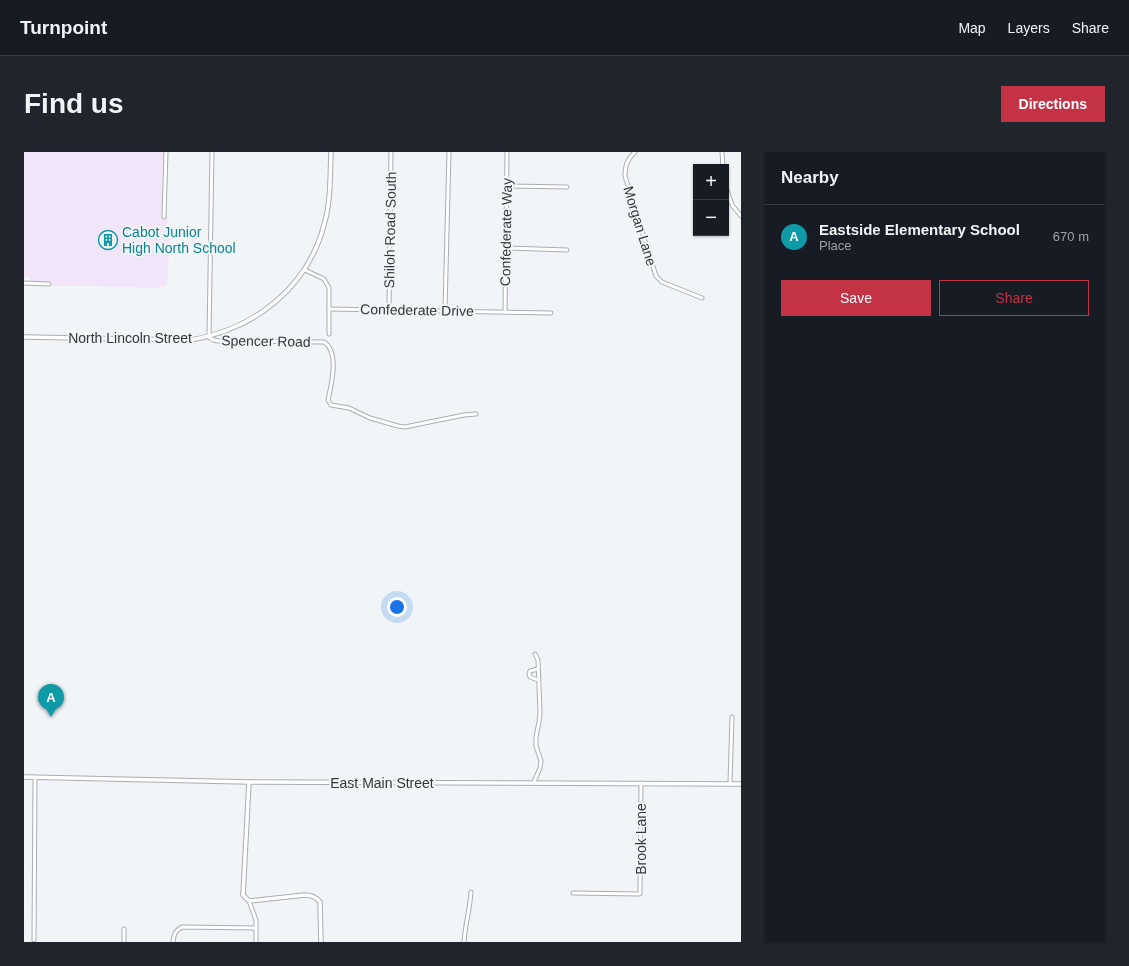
<!DOCTYPE html>
<meta charset="utf-8">
<style>
body{margin:0;font-family:Helvetica,sans-serif;background:#20242c;color:#f1f3f6}
.controls{position:absolute;right:12px;top:12px;display:grid;overflow:hidden;border-radius:0px;box-shadow:0 1px 3px #0004}
.controls button{width:36px;height:36px;display:grid;place-items:center;padding:0;border:0;border-bottom:1px solid #363941;background:#171b24;color:#f1f3f6;font:20px sans-serif}
.you{position:absolute;left:373px;top:455px;width:14px;height:14px;margin:-10px;border:3px solid #fff;border-radius:50%;background:#1a73e8;box-shadow:0 0 0 6px #1a73e833}
.badge{display:grid;place-items:center;width:26px;height:26px;border-radius:50%;background:#c33245;color:#fff;font-size:13px;font-weight:700}
.pin{position:absolute;translate:-50% -33px;filter:drop-shadow(0 1px 2px #0008)}
.pin::after{content:'';position:absolute;top:21px;width:14px;height:12px;background:inherit;clip-path:polygon(0 0,100% 0,50% 100%)}
.list{margin:0;padding:0;list-style:none}
h2{display:flex;justify-content:space-between;align-items:center;height:52px;margin:0;padding:0 16px;font-size:17px}
h2 small{font-size:13px;font-weight:400;color:#9ea1a6}
.list li{display:grid;grid-template-columns:26px 1fr auto;gap:12px;align-items:center;box-sizing:border-box;height:64px;padding:0 16px;border-top:1px solid #363941}
.list b{display:block;font-size:15px;white-space:nowrap}
.list p{margin:0;font-size:13px;white-space:nowrap;color:#9ea1a6}
.list em{font-size:13px;font-style:normal;color:#9ea1a6}
.actions{display:flex;gap:8px;padding:12px 16px}
.actions a{flex:1;padding:9px 0;border:1px solid #c33245;border-radius:0px;text-align:center;font-size:14px;color:#c33245}
.actions .main{background:#c33245;color:#fff}
.map{position:relative;flex:none;width:717px;height:790px;overflow:hidden;border-radius:0px}
header{display:flex;align-items:center;gap:24px;box-sizing:border-box;height:56px;padding:0 20px;background:#171b24;border-bottom:1px solid #363941}
header strong{font-size:19px}
nav{display:flex;gap:22px;margin-inline-start:auto;font-size:14px}
.intro{display:flex;align-items:center;justify-content:space-between;box-sizing:border-box;height:96px;padding:0 24px}
h1{margin:0;font-size:28px}
.button{padding:10px 18px;border-radius:0px;background:#c33245;color:#fff;font-size:14px;font-weight:700}
main{display:flex;gap:24px;padding:0 24px}
aside{flex:1;background:#171b24;border-radius:0px;box-shadow:0 1px 3px #0004}
.map>svg:first-child{display:block}
</style>
<header>
<strong>Turnpoint</strong>
<nav><a>Map</a><a>Layers</a><a>Share</a></nav>
</header>
<div class="intro"><h1>Find us</h1><a class="button">Directions</a></div>
<main>
<div class="map">
<svg width="717" height="790" viewBox="0 0 717 790">
<rect width="100%" height="100%" fill="#f1f5f8"/>
<path fill="#f3e5f9" d="M0 0H139L138 63H144L143 77 145 85 144 127 142 133 134 136 56 134H6V125H0Z"/>
<g fill="none" stroke-linecap="round" stroke-linejoin="round">
<g stroke="#aaadb1" stroke-width="5">
<g id="minor">
<path d="M188 0 185 185C188 189 193 189 198 189L300 190C316 200 307 234 304 248L307 253 325 256 346 266 374 274 381 275 440 263 452 262"/>
<path d="M611 0C603 7 601 14 601 24L632 124 638 130 678 146"/>
<path d="M698 0 699 15"/>
<path d="M483 34 543 35"/>
<path d="M702 35 708 53 717 64"/>
<path d="M140 65 142 0"/>
<path d="M481 96 543 98"/>
<path d="M281 118 300 127 305 136V182"/>
<path d="M0 131 25 132"/>
<path d="M305 157 527 161"/>
<path d="M365 157 367 0"/>
<path d="M421 158 425 0"/>
<path d="M481 160 483 0"/>
<path d="M514 517 506 519 505 522 506 525 514 528"/>
<path d="M510 630 516 616 517 609 512 594V585L515 570 516 560 514 508 511 502"/>
<path d="M706 631 708 565"/>
<path d="M549 741 616 742 617 631"/>
<path d="M225 749 232 768V790"/>
<path d="M10 788 11 625"/>
<path d="M100 790V777"/>
<path d="M149 790C150 782 151 779 158 775L232 776"/>
<path d="M440 790C441 773 446 757 447 740"/>
</g>
</g>
<g stroke="#aaadb1" stroke-width="5.5">
<g id="tertiary">
<path d="M0 185 167 188C230 177 283 137 300 73 307 49 306 24 307 0"/>
<path d="M0 625 225 630 717 632"/>
<path d="M225 630 219 743 225 749 281 743C288 743 292 745 296 750L297 790"/>
</g>
</g>
<use href="#minor" stroke="#fff" stroke-width="3"/>
<use href="#tertiary" stroke="#fff" stroke-width="3.5"/>
</g>
<defs>
<g id="building-ring" transform="scale(1)"><circle r="9.5" fill="#f1f5f8" stroke="#0f9aa8" stroke-width="1.5"/><path d="M-4-6H4V6H1V3H-1V6H-4ZM-2.5-4.3h1.7v1.8h-1.7ZM.8-4.3h1.7v1.8H.8ZM-2.5-1h1.7V.8h-1.7ZM.8-1h1.7V.8H.8Z" fill="#0f9aa8"/></g>
</defs>
<g fill-rule="evenodd">
<use href="#building-ring" x="84" y="88"/>
</g>
<g text-anchor="middle" dominant-baseline="central" stroke-width="4" stroke-linejoin="round" paint-order="stroke">
<g font-size="14" fill="#343637" stroke="#f1f5f8">
<text transform="translate(616 74) rotate(73)">Morgan Lane</text>
<text transform="translate(366 78) rotate(-89)">Shiloh Road South</text>
<text transform="translate(482 80) rotate(-89)">Confederate Way</text>
<text transform="translate(393 158) rotate(1)">Confederate Drive</text>
<text x="106" y="186">North Lincoln Street</text>
<text transform="translate(242 189) rotate(1)">Spencer Road</text>
<text x="358" y="631">East Main Street</text>
<text transform="translate(617 687) rotate(-90)">Brook Lane</text>
</g>
<g font-size="14" fill="#0d838f" stroke="#f1f5f8" text-anchor="start">
<text x="98" y="80">Cabot Junior<tspan x="98" dy="16">High North School</tspan></text>
</g>
</g>
</svg>
<div class="controls">
<button>+</button>
<button>−</button>
</div>
<div class="you"></div>
<div class="pin badge" style="left:27px;top:565px;background:#0f9aa8">A</div>
</div>
<aside>
<h2>Nearby<small></small></h2>
<ul class="list">
<li><span class="badge" style="background:#0f9aa8">A</span><div><b>Eastside Elementary School</b><p>Place</p></div><em>670 m</em></li>
</ul>
<div class="actions"><a class="main">Save</a><a>Share</a></div>
</aside>
</main>
